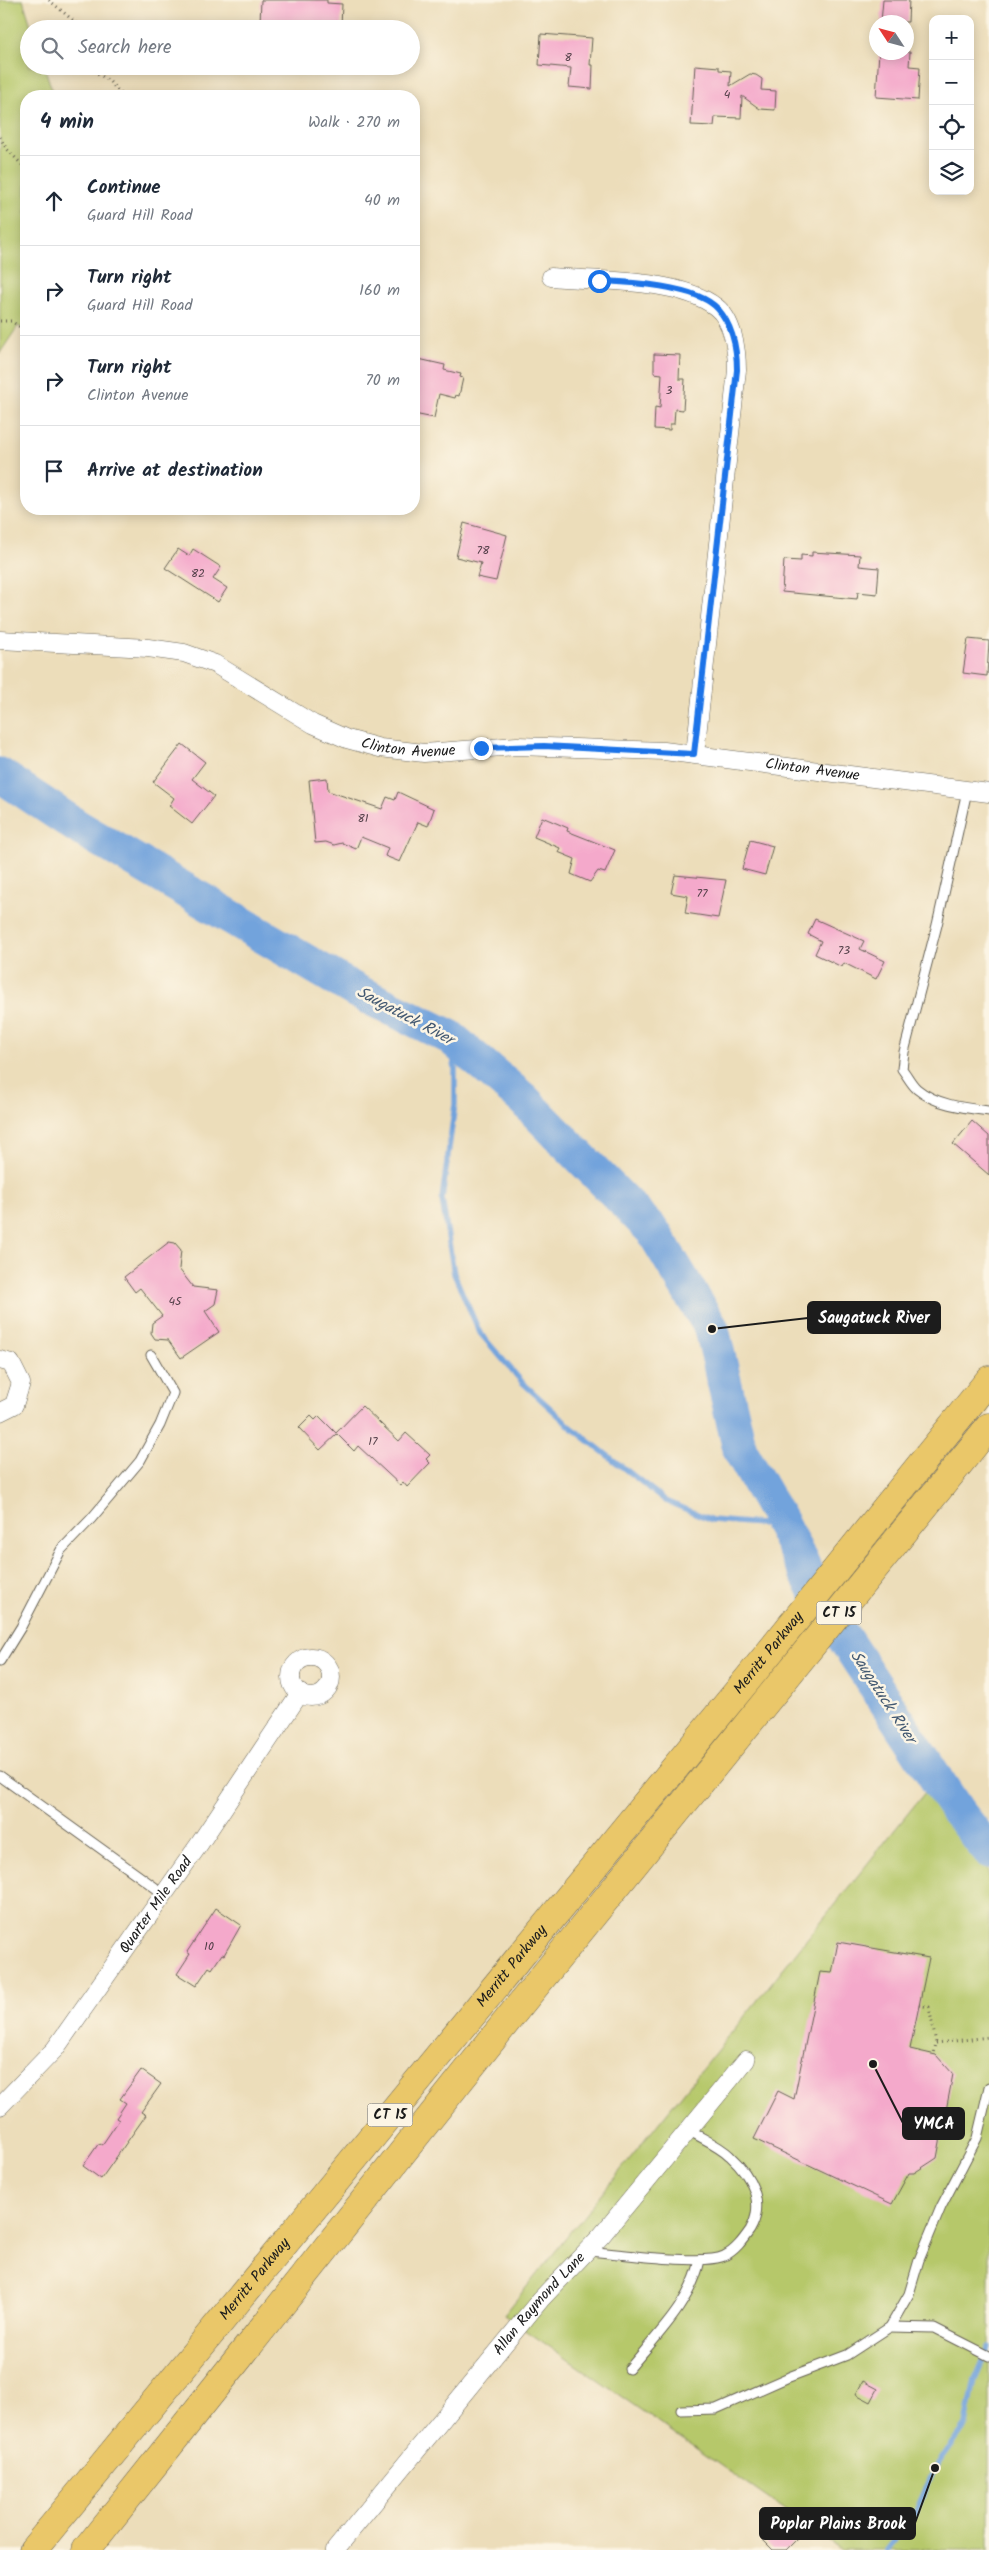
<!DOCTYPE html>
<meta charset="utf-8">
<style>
body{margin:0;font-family:Kalam,sans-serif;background:#f6f6f7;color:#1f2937}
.controls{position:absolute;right:15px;top:15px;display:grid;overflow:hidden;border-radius:10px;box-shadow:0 2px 12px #0003}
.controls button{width:45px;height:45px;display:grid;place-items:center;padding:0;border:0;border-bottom:1px solid #e0e1e3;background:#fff;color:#1f2937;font:25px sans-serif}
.compass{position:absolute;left:869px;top:15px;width:45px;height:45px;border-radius:50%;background:#fff;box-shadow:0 2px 12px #0003;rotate:306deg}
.stop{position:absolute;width:15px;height:15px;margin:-11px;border:4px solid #1a73e8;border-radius:50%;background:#fff}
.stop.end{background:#1a73e8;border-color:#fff;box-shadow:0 1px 5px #0008}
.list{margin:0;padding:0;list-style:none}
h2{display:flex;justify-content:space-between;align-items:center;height:65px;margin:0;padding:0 20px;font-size:21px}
h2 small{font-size:16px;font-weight:400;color:#747a83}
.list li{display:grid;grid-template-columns:32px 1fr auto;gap:15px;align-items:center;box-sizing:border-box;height:90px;padding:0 20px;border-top:1px solid #e0e1e3}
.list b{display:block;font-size:19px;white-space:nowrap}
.list p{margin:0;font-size:16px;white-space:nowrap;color:#747a83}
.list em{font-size:16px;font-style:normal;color:#747a83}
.icon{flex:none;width:28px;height:28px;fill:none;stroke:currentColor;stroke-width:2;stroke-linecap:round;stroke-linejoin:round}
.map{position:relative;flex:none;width:989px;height:2550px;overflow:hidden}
.search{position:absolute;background:#fff;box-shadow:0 2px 12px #0003;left:20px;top:20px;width:400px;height:55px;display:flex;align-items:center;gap:12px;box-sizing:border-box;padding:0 18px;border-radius:28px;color:#747a83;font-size:19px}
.panel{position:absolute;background:#fff;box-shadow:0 2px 12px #0003;left:20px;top:90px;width:400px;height:425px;border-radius:20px}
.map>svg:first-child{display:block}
</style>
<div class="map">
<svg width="989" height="2550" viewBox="0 0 989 2550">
<rect width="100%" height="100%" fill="#fcf5e5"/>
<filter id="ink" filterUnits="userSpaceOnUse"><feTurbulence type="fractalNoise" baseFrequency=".02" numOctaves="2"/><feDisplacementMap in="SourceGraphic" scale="10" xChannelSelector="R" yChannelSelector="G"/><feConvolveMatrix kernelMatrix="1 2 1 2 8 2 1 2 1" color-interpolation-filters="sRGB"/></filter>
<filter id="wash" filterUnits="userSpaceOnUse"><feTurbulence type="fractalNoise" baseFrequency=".0096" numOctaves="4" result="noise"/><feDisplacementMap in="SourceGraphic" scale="20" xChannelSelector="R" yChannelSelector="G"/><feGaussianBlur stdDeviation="1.12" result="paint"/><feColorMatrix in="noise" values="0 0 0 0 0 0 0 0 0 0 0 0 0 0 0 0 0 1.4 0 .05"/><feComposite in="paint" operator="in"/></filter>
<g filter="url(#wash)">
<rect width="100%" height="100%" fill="#ecddba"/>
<g fill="#b6c86b" stroke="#697244">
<path d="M0 0H23L32 29H29V66H44L54 96H26V330L18 326 0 353Z"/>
<path d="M930 1786 973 1847 989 1860V2550H842L504 2315Z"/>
</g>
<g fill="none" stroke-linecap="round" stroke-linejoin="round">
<g stroke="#72a3dc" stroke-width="5.5">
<path d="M450 1037 455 1069V1104L442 1199 454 1274 480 1333 523 1383 571 1427 666 1501 712 1520 783 1526"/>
<path d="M887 2550 913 2518 935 2468 966 2425 975 2380 989 2347"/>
</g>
<path stroke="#72a3dc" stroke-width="35" d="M0 775 78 827 358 992 450 1037 523 1099 653 1231 712 1329 740 1450 783 1526 823 1606 958 1812 989 1851"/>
</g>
<g id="blocks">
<g fill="#f4a9cb">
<path d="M261 0H327V3L342 4 341 26 260 22Z"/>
<path d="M883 0H909L908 22H881Z"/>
<path d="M541 34 592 38 590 65H593L592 89 569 87 571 68 539 65Z"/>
<path d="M879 52H910L909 66 920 67 918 100 876 97Z"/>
<path d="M695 65 719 67V70L731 71 730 86 750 74 756 75 762 79 761 90 776 91 775 110 760 109 742 96 741 118 715 117 714 126 691 125Z"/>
<path d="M654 354 680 355 679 379H685L683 410 675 409 674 424H670V430L654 429 655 407 660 408 662 374 654 373Z"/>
<path d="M414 358 445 365 444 370 461 374 460 377 463 378 459 396 456 395 455 398 439 394 434 418 414 414Z"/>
<path d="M464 523 507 535 496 581 477 577 481 563 456 557Z"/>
<path d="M178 549 189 556 193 549 221 567 213 579 227 588 218 602 165 568Z"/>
<path d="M812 552 860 555 859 566 879 568 877 594 858 592 857 599 782 592 784 560 801 561V555L812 556Z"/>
<path d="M968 639 989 641 987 676 963 673Z"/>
<path d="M182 744 205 762 192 779 214 796 192 824 169 806 174 798 153 782Z"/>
<path d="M327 778 328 791 382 809 387 797 395 800 398 792 434 809 428 826 418 822 400 862 385 856 388 848 361 837 356 849 342 843 334 845 326 842 315 843 309 780Z"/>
<path d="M542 817 568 828 567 831 615 850 605 873 598 871 590 882 571 874 575 859 558 852 560 848 534 837Z"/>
<path d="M750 840 773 846 765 875 742 869Z"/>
<path d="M675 875 726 880 718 918 685 913 688 896 671 893Z"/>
<path d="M815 919 864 941 860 949 885 961 876 979 844 963 842 967 815 954 821 941 808 934Z"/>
<path d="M972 1121 989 1136V1175L953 1144Z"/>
<path d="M169 1242 175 1243 181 1250 179 1269 193 1287 218 1290 215 1304 205 1311 219 1332 181 1358 168 1340 155 1339 151 1333 152 1323 162 1316 140 1288 135 1292 124 1277Z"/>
<path d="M362 1406 399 1441 406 1433 430 1455 426 1459 430 1463 407 1487 403 1482 400 1485 358 1446 354 1451 337 1434 320 1450 299 1428 311 1416 315 1420 319 1416 336 1433Z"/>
<path d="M216 1908 241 1925 224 1955 222 1954 212 1969 209 1967 196 1986 177 1974 190 1954 187 1952Z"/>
<path d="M838 1942 929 1958 910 2049 936 2055 953 2074 937 2158 914 2173H909L892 2204 754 2139 778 2091 794 2099 820 1972 832 1973Z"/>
<path d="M141 2070 161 2084 141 2112 146 2115 101 2179 83 2166 99 2143 102 2145 119 2120 116 2118 126 2103 120 2099Z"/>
<path d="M863 2381 878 2389 871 2402 856 2394Z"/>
<path d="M787 2516 804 2532 786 2550H773L763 2540Z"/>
</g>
</g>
</g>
<g filter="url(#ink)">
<use href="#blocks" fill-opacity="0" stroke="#656053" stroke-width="1"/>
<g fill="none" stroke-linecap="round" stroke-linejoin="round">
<g stroke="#656053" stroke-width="11">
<g id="lane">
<path d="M967 791 937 925 904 1052 902 1069C907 1075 911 1084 917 1089 936 1105 965 1108 989 1111"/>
<path d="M0 1661 21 1627 61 1550 91 1519 140 1461 160 1425 173 1393 151 1355"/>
<path d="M0 1776 164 1894"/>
<path d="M587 2251C615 2253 703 2266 724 2256 735 2251 743 2240 750 2230 766 2203 751 2175 730 2156 719 2145 701 2138 688 2130"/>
<path d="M890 2327 934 2328 989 2356"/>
<path d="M629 2369C656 2336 691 2303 700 2260"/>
<path d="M681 2410 716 2409 789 2377 847 2355 890 2327 909 2294 919 2260 941 2207 977 2138 989 2087"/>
</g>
</g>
<g stroke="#656053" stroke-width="19">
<g id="street">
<path d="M551 277C597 281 679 278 716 307 733 320 737 350 737 370L695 754"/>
<path id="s1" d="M0 640 148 648 184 653 215 664 313 724 347 739 380 748 424 753 517 746 664 751 989 793"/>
<path d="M0 1360 11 1363 21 1383 14 1405 0 1412"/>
<circle cx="311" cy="1677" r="20"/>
<path id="s2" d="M0 2106 55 2049 200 1843 300 1693"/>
<path id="s3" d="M335 2550 541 2299 601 2236 746 2060"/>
</g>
</g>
<g stroke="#656053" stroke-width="29">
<g id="highway">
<path id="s4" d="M33 2550 747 1680 989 1380"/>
<path d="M86 2550 515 2011 989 1427"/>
</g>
</g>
<g stroke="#656053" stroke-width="3" stroke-dasharray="1 4" stroke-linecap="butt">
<path d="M49 0 83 29"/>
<path d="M94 66 93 70 109 81 123 96"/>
<path d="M0 137 6 148 26 169"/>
<path d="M0 321H11L26 331"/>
<path d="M919 2005 929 2007 936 2043 934 2054"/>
<path d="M936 2043 989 2037"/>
</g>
<use href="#lane" stroke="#fff" stroke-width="9"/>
<use href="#street" stroke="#fff" stroke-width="18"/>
<use href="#highway" stroke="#eac769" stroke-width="28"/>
</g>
</g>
<g fill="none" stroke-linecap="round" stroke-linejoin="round" filter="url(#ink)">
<path stroke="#1a73e8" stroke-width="6" d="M481 748 544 746 694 754 737 370C737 349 733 326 718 309 697 285 628 282 599 281"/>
</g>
<g text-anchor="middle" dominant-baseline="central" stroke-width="5" stroke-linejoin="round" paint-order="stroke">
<g font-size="12" fill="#523f48">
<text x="568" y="57">8</text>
<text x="727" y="94">4</text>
<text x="669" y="390">3</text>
<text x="483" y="550">78</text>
<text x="198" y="573">82</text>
<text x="363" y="818">81</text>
<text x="702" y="893">77</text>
<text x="844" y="950">73</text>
<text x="175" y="1301">45</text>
<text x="373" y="1441">17</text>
<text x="209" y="1946">10</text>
</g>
<g fill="#fcf5e5" stroke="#5f5d58" stroke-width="1">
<rect x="816.5" y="1601.5" width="45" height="23" rx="4"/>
<rect x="367.5" y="2103.5" width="45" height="23" rx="4"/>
</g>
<g font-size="14" font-weight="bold" fill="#1c1c1c">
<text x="839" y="1613">CT 15</text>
<text x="390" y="2115">CT 15</text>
</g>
<g font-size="15" fill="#1c1c1c" stroke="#fcf5e5">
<text stroke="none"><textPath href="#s1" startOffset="432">Clinton Avenue</textPath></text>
<text stroke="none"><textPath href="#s1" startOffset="838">Clinton Avenue</textPath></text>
<text stroke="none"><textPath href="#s4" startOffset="1160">Merritt Parkway</textPath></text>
<text stroke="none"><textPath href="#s2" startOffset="255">Quarter Mile Road</textPath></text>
<text stroke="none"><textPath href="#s4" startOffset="755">Merritt Parkway</textPath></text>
<text stroke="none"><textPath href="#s4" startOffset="350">Merritt Parkway</textPath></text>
<text stroke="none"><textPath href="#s3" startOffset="320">Allan Raymond Lane</textPath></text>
</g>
<g font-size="16" font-style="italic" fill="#435972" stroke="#fcf5e5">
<text transform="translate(405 1016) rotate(28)">Saugatuck River</text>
<text transform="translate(883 1697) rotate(57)">Saugatuck River</text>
</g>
</g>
<path fill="none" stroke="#1c1c1c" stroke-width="2" d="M712 1329L808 1318M873 2064L903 2123M935 2468L915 2523"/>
<g fill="#1c1c1c" stroke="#fcf5e5" stroke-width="2">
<circle cx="712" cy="1329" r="5"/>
<circle cx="873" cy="2064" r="5"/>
<circle cx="935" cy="2468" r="5"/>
</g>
<g fill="#1c1c1c" stroke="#1c1c1c" stroke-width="2">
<rect x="808" y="1302" width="132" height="31" rx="5"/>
<rect x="903" y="2108" width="61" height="31" rx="5"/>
<rect x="760" y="2508" width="155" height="31" rx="5"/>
</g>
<g font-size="16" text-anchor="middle" font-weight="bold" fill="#fff">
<text x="874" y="1323">Saugatuck River</text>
<text x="934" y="2129">YMCA</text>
<text x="838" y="2529">Poplar Plains Brook</text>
</g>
</svg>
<div class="controls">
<button>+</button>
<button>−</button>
<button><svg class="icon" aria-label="locate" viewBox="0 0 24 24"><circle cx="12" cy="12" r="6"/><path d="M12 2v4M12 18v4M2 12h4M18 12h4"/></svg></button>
<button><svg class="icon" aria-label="layers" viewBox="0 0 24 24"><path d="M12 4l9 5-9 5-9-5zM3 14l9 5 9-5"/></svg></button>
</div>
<svg class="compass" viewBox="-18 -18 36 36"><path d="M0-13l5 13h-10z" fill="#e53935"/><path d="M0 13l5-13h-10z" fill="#747a83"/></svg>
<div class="stop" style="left:599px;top:281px"></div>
<div class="stop end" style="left:481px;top:748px"></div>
<div class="search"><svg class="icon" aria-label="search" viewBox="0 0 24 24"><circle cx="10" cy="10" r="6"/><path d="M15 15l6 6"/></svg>Search here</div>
<section class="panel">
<h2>4 min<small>Walk · 270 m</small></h2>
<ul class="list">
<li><svg class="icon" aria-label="ahead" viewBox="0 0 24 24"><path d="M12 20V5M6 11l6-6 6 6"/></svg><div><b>Continue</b><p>Guard Hill Road</p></div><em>40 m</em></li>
<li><svg class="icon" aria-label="right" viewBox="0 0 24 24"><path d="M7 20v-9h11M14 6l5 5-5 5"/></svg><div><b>Turn right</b><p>Guard Hill Road</p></div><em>160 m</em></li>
<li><svg class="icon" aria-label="right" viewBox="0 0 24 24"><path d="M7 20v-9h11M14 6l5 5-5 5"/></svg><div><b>Turn right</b><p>Clinton Avenue</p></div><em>70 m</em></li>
<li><svg class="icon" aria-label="arrive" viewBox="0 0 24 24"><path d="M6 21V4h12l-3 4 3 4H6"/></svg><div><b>Arrive at destination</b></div></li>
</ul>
</section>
</div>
